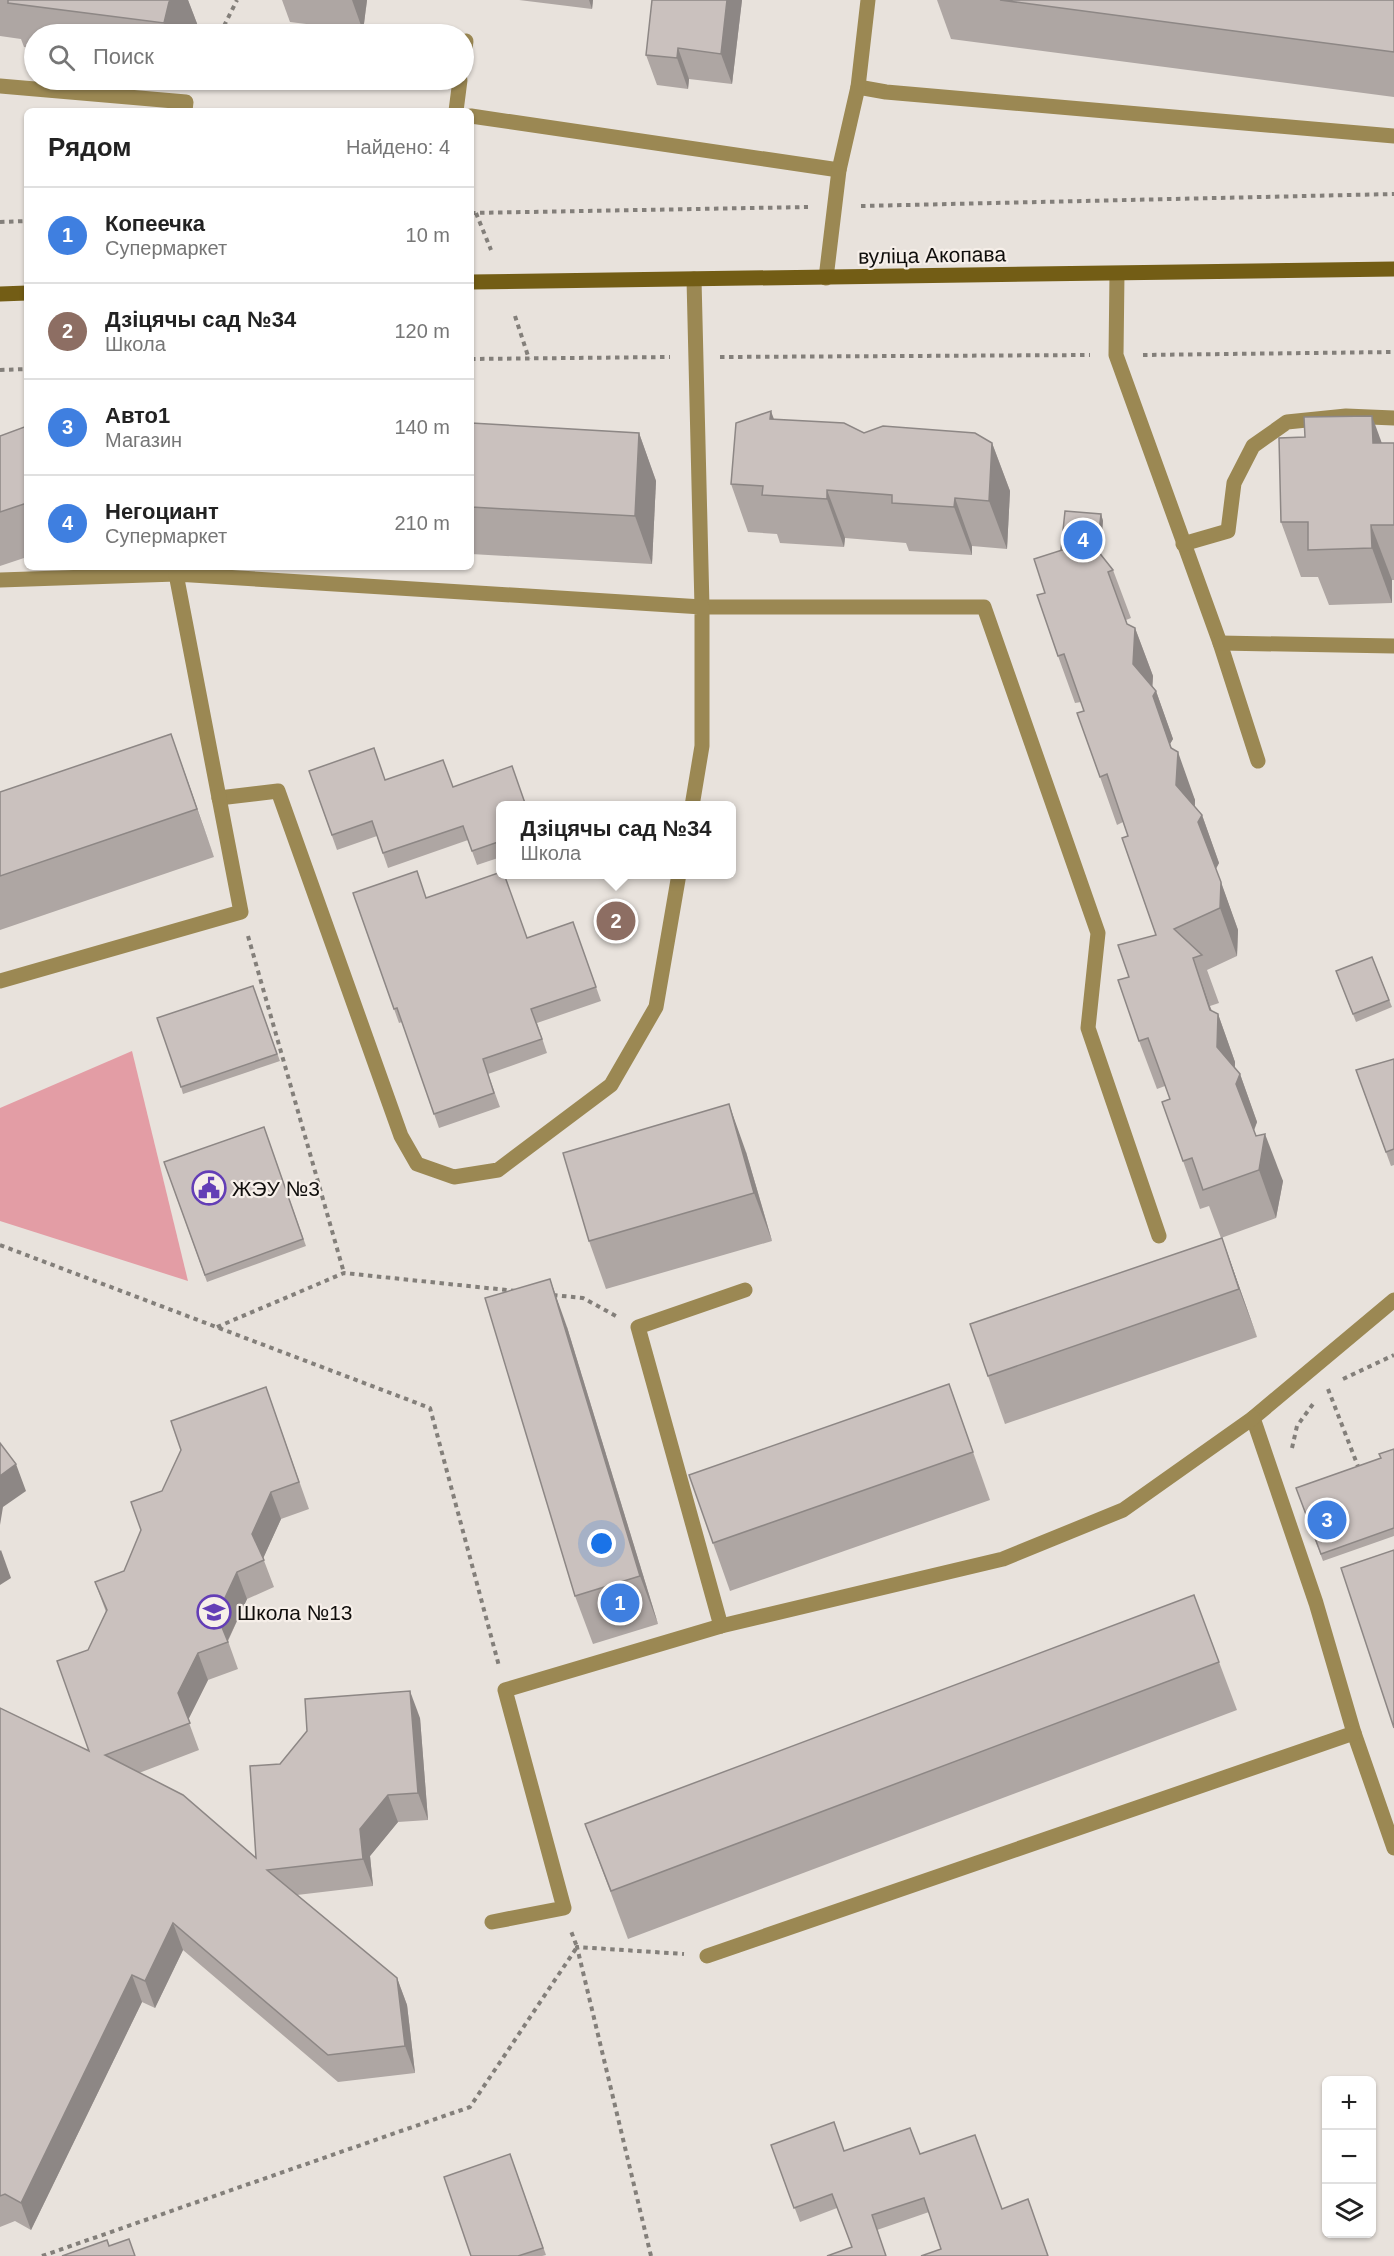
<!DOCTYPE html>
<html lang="ru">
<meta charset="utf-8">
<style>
body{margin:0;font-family:Helvetica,sans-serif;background:#f2f2f2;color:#222}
.controls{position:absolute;right:18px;bottom:18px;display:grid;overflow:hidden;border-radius:9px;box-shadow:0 2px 4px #0004}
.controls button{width:54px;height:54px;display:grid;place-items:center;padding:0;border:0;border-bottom:2px solid #e0e0e0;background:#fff;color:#222;font:30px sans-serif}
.you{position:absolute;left:602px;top:1544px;width:21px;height:21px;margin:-15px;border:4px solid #fff;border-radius:50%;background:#1a73e8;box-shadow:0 0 0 9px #1a73e833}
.badge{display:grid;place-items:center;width:39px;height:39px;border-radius:50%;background:#633eb6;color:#fff;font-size:20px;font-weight:700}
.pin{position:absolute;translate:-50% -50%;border:3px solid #fff;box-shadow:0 2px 6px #0006}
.popup{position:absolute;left:496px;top:801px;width:240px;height:78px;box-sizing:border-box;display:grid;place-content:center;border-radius:9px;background:#fff;filter:drop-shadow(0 2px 4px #0005);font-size:20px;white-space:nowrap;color:#767676}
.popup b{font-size:22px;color:#222}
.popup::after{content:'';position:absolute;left:50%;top:100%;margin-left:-12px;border:12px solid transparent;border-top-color:#fff}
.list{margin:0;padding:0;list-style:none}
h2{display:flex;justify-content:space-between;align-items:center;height:78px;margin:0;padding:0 24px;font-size:26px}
h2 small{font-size:20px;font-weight:400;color:#767676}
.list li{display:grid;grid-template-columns:39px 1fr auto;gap:18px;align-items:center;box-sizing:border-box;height:96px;padding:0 24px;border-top:2px solid #e0e0e0}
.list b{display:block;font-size:22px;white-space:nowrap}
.list p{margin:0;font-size:20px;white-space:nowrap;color:#767676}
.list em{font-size:20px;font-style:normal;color:#767676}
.icon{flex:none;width:33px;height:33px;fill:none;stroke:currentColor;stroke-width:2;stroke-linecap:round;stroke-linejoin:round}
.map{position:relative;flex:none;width:1394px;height:2256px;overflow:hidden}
.search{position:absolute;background:#fff;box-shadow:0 2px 4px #0004;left:24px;top:24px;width:450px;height:66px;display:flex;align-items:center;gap:15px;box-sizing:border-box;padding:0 21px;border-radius:33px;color:#767676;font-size:22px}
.panel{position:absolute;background:#fff;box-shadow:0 2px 4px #0004;left:24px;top:108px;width:450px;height:462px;border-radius:9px}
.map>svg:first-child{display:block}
</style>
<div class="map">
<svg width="1394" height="2256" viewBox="0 0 1394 2256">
<rect width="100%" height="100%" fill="#e8e2dc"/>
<path fill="#e39da5" d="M132 1051 188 1281 0 1221V1108Z"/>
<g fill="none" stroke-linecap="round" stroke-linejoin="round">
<g stroke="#837f7a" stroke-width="4" stroke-dasharray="4.5 4.5" stroke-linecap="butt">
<path d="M220 34 237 0"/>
<path d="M861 206 1394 194"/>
<path d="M471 213 808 207"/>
<path d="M476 213 491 250"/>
<path d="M0 222 27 221"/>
<path d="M515 316 529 359"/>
<path d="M1143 355 1394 352"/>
<path d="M720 357 1090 355"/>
<path d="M471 359 670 357"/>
<path d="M0 370 27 369"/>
<path d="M248 936 344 1273"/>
<path d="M0 1245 430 1408 499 1666"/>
<path d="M553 1295 583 1298 616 1316"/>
<path d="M217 1327 344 1273 516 1291"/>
<path d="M1343 1379 1394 1355"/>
<path d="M1328 1389 1359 1469"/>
<path d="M1292 1448 1297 1426 1313 1404"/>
<path d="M42 2256 470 2107 577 1947 571 1931"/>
<path d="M651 2256 577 1947 684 1954"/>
</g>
<g stroke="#9b8853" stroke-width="15">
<path d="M464 56 466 41"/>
<path d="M0 86 186 102 185 111"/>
<path d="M858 87 886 92 1394 136"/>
<path d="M456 111 460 80"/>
<path d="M471 116 839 170"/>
<path d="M1117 274 1116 355 1220 643 1258 761"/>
<path d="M826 278 839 170 858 87 868 0"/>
<path d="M694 279 702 607H984L1098 933 1088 1028 1159 1236"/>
<path d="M1183 544 1228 531 1234 483 1253 446 1287 422 1346 416 1394 418"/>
<path d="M0 580 176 574"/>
<path d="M1220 643 1394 646"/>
<path d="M219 798 278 791 401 1136 417 1164 454 1177 498 1170 611 1085 656 1007 679 874"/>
<path d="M0 981 241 912 176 574 702 607V746L692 806"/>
<path d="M1394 1300 1253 1418 1316 1603 1354 1733 1394 1848"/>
<path d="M721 1626 638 1327 745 1290"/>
<path d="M492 1922 564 1908 505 1690 721 1626 1003 1559 1123 1510 1253 1418"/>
<path d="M707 1956 1354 1733"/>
</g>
<g stroke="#735d15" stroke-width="15">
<path d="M471 282 1394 269"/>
<path d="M0 294 27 293"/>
</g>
</g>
<g fill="#aea6a3">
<path d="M0 0H188L201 34H34V48L24 47 21 39 0 36Z"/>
<path d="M282 0H367L363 31 290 22Z"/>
<path d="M519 0H593L592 9Z"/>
<path d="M742 0 732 84 689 79 688 89 657 85 646 55Z"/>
<path d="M937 0H1394V97L951 39Z"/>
<path d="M774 419 864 433 992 443 1010 491 1007 549 972 546V555L909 551 906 543 845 538 844 547 780 543 777 534 748 532 731 484Z"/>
<path d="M471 423 639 433 656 481 652 564 471 554Z"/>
<path d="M27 426V557L0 566V436Z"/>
<path d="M1382 443H1394V580H1392V603L1329 605 1318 577H1301L1281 522Z"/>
<path d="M1101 514 1103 521 1100 553 1113 570 1131 618 1126 620 1127 624 1135 628 1153 676 1152 686 1156 691 1173 739 1170 744 1195 800V807L1202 815 1219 863 1216 869 1238 930 1237 956 1207 970 1219 1003 1210 1006 1212 1011 1218 1014 1235 1062V1069L1240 1074 1257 1122 1254 1131 1256 1136 1283 1181 1276 1218 1221 1238 1209 1206 1200 1209 1183 1161 1170 1099 1165 1086 1157 1089 1139 1041 1129 977 1156 935 1128 836 1123 822 1117 825 1100 777 1084 711 1081 702 1075 703 1058 656 1061 550Z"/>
<path d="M309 771 453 787 501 806V857L477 865 468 840 388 868 377 836 337 850Z"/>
<path d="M188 782 214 857 0 930V792Z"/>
<path d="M353 893 426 897 527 938 573 922 601 1001 537 1023 547 1053 488 1074 500 1107 439 1128 402 1022 399 1023Z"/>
<path d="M1372 957 1392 1007 1356 1022 1336 971Z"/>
<path d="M253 986 280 1061 183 1094 181 1087Z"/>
<path d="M1394 1059V1165L1391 1166 1356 1070Z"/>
<path d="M264 1127 306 1246 207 1282 164 1162Z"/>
<path d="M746 1152 772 1241 606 1289 589 1241Z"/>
<path d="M1222 1238 1257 1337 1005 1424 988 1376Z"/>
<path d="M567 1327 658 1624 593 1644 575 1596Z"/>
<path d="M949 1384 990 1500 730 1591 713 1543Z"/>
<path d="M266 1387 309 1509 281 1519 263 1558 274 1587 247 1599 228 1641 238 1669 208 1680 188 1720 199 1750 139 1773 256 1858 280 1764 420 1718 428 1820 398 1822 370 1856 373 1886 297 1895 397 1978 407 2005 415 2073 338 2082 183 1950 155 2008 142 2002 31 2230 15 2221 0 2227V1708L89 1751 88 1650 106 1612 95 1582 124 1571 162 1491Z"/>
<path d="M1394 1449V1536L1323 1561 1296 1488 1381 1458Z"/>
<path d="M1219 1662 1237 1710 628 1939 585 1824Z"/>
<path d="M910 2128 941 2249 929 2212 877 2230 837 2208 800 2222 771 2145 844 2151Z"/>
<path d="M510 2154 546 2255 542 2256H471Z"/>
</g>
<g fill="#8d8785">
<path d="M172 0H188L201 34H168L164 23 169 2Z"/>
<path d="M352 0H367L363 31Z"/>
<path d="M589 0H593L592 9Z"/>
<path d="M727 0H742L732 84 721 54Z"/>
<path d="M678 48 689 79 688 89 677 58Z"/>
<path d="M771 411 788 458 770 419Z"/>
<path d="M1372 416 1392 471 1373 443Z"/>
<path d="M639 433 656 481 652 564 635 516Z"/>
<path d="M992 443 1010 491 1007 549 989 501Z"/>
<path d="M827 490 845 538 844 547 827 499Z"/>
<path d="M955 498 972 546V555L954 507Z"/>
<path d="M1101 514 1103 521 1099 562 1097 555Z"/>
<path d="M1371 525 1392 580V603L1372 548Z"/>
<path d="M1135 628 1153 676 1151 712 1133 664Z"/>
<path d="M1156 691 1173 739 1170 744 1177 764 1178 752 1195 800 1194 832 1176 785 1153 696Z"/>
<path d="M171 734 188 782 214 857 197 809Z"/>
<path d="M1202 815 1219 863 1215 870 1198 822Z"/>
<path d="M1221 882 1238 930 1237 956 1220 908Z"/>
<path d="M1193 958 1217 1027 1218 1014 1235 1062 1234 1095 1217 1047Z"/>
<path d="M1240 1074 1257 1122 1253 1132 1236 1084Z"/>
<path d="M729 1104 746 1152 772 1241 754 1193Z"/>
<path d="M1265 1134 1283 1181 1276 1218 1259 1170Z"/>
<path d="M1222 1238 1239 1286 1257 1337 1239 1289Z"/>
<path d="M550 1279 567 1327 658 1624 640 1576Z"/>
<path d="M16 1464 26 1491 3 1507 0 1525V1476Z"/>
<path d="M271 1492 281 1519 262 1561 252 1534Z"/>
<path d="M1 1550 11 1578 0 1585V1551Z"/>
<path d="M237 1572 247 1599 227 1642 217 1615Z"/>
<path d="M198 1653 208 1680 188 1720 178 1693Z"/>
<path d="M410 1691 420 1718 428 1820 418 1793Z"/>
<path d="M388 1795 398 1822 370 1856 373 1886 363 1859 360 1829Z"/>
<path d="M173 1923 183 1950 155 2008 145 1981Z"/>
<path d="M132 1975 142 2002 31 2230 21 2203Z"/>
<path d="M397 1978 407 2005 415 2073 405 2046Z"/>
</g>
<g fill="#cac1be" stroke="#8d8785" stroke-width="1.5">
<path d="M8 0H172L169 2 164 23 8 3Z"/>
<path d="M652 0H727L721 54 678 48 677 58 646 55Z"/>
<path d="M1000 0H1394V52Z"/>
<path d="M771 411 770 419 844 423 864 433 883 426 975 433 992 443 989 501 955 498 954 507 892 503V495L827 490V499L762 495 763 486 731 484 736 423Z"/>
<path d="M1372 416 1373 443H1394V525H1371L1372 548 1308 550V522H1281L1279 438 1305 437 1304 417Z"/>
<path d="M471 423 639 433 635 516 471 507Z"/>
<path d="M27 426V503L0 512V436Z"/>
<path d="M1065 511 1101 514 1097 549 1090 541 1061 550Z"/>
<path d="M1090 541 1113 570 1108 572 1127 624 1135 628 1133 664 1156 691 1153 696 1171 748 1178 752 1176 785 1202 815 1198 822 1221 882 1220 908 1174 929 1202 955 1193 958 1210 1010 1218 1014 1217 1047 1240 1074 1236 1084 1256 1136 1265 1134 1259 1170 1203 1190 1192 1158 1183 1161 1162 1102 1170 1099 1148 1038 1139 1041 1118 980 1129 977 1118 945 1156 935 1122 838 1128 836 1107 774 1100 777 1077 713 1084 711 1064 654 1058 656 1037 595 1045 593 1034 559Z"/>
<path d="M171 734 197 809 0 876V792Z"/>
<path d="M374 748 385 780 443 760 453 787 512 766 526 806H501V841L472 851 463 826 383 853 372 821 332 835 309 771Z"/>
<path d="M417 871 426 898 501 872V874H504L527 938 573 922 596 987 531 1009 542 1039 483 1059 494 1093 434 1114 397 1008 394 1009 353 893Z"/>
<path d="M1372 957 1389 1000 1353 1014 1336 971Z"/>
<path d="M253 986 277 1054 181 1087 157 1018Z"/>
<path d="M1394 1059V1149L1386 1152 1356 1070Z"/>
<path d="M729 1104 754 1193 589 1241 563 1153Z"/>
<path d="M264 1127 303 1239 205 1275 164 1162Z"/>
<path d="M1222 1238 1239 1289 988 1376 970 1324Z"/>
<path d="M550 1279 640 1576 575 1596 485 1298Z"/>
<path d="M949 1384 973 1452 713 1543 689 1475Z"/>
<path d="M266 1387 299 1482 271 1492 252 1534 264 1560 237 1572 217 1615 228 1642 198 1653 178 1693 190 1723 105 1755 183 1795 256 1858 250 1766 280 1764 307 1731 305 1699 410 1691 418 1793 388 1795 360 1829 363 1859 267 1870 397 1978 405 2046 328 2055 173 1923 145 1981 132 1975 21 2203 5 2194 0 2196V1708L89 1751 57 1661 88 1650 107 1610 95 1582 124 1571 141 1530 131 1502 162 1491 181 1450 171 1421Z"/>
<path d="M0 1443 16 1464 0 1476Z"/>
<path d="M1394 1449V1528L1321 1554 1296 1488 1381 1458 1379 1454Z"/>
<path d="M1394 1550V1728L1341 1568Z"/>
<path d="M1194 1595 1219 1662 611 1891 585 1824Z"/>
<path d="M834 2122 844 2151 910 2128 920 2154 975 2135 1002 2209 1028 2199 1048 2256H921L941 2249 924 2198 872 2215 886 2256H827L852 2247 832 2194 794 2208 771 2145Z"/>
<path d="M510 2154 543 2248 518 2256H471L444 2177Z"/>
<path d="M129 2239 135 2256H62L107 2240 109 2246Z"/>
</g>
<defs>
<g id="civic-ring" transform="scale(1.725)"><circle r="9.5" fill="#f6efe9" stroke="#633eb6" stroke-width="1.5"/><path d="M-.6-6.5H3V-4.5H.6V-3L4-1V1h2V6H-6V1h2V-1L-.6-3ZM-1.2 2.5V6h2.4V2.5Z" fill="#633eb6"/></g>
<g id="school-ring" transform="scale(1.725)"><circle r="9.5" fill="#f6efe9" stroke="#633eb6" stroke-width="1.5"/><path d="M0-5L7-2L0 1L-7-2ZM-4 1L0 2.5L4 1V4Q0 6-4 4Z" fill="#633eb6"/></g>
</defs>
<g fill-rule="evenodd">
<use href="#civic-ring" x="209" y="1188"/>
<use href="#school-ring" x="214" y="1612"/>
</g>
<g text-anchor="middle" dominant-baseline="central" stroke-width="4.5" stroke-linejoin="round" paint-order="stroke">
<g font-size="21" fill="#100e0c" stroke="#f6efe9">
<text transform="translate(932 255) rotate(-1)">вуліца Акопава</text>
</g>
<g font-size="21" fill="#100e0c" stroke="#f6efe9" text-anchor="start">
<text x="232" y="1188">ЖЭУ №3</text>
<text x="237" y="1612">Школа №13</text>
</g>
</g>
</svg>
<div class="controls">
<button>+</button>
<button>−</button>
<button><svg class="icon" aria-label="layers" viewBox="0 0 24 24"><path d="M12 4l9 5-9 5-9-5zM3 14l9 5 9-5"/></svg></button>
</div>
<div class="you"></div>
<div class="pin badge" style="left:620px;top:1603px;background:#3f7fe0">1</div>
<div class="pin badge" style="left:616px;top:921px;background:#8d6e63">2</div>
<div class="popup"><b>Дзіцячы сад №34</b>Школа</div>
<div class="pin badge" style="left:1327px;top:1520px;background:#3f7fe0">3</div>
<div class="pin badge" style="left:1083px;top:540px;background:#3f7fe0">4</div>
<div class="search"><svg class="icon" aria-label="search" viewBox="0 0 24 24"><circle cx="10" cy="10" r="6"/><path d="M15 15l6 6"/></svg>Поиск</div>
<section class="panel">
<h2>Рядом<small>Найдено: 4</small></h2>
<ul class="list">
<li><span class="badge" style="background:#3f7fe0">1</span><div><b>Копеечка</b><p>Супермаркет</p></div><em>10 m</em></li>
<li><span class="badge" style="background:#8d6e63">2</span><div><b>Дзіцячы сад №34</b><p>Школа</p></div><em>120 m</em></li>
<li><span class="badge" style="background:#3f7fe0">3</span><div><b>Авто1</b><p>Магазин</p></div><em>140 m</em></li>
<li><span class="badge" style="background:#3f7fe0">4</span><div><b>Негоциант</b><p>Супермаркет</p></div><em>210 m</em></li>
</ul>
</section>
</div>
